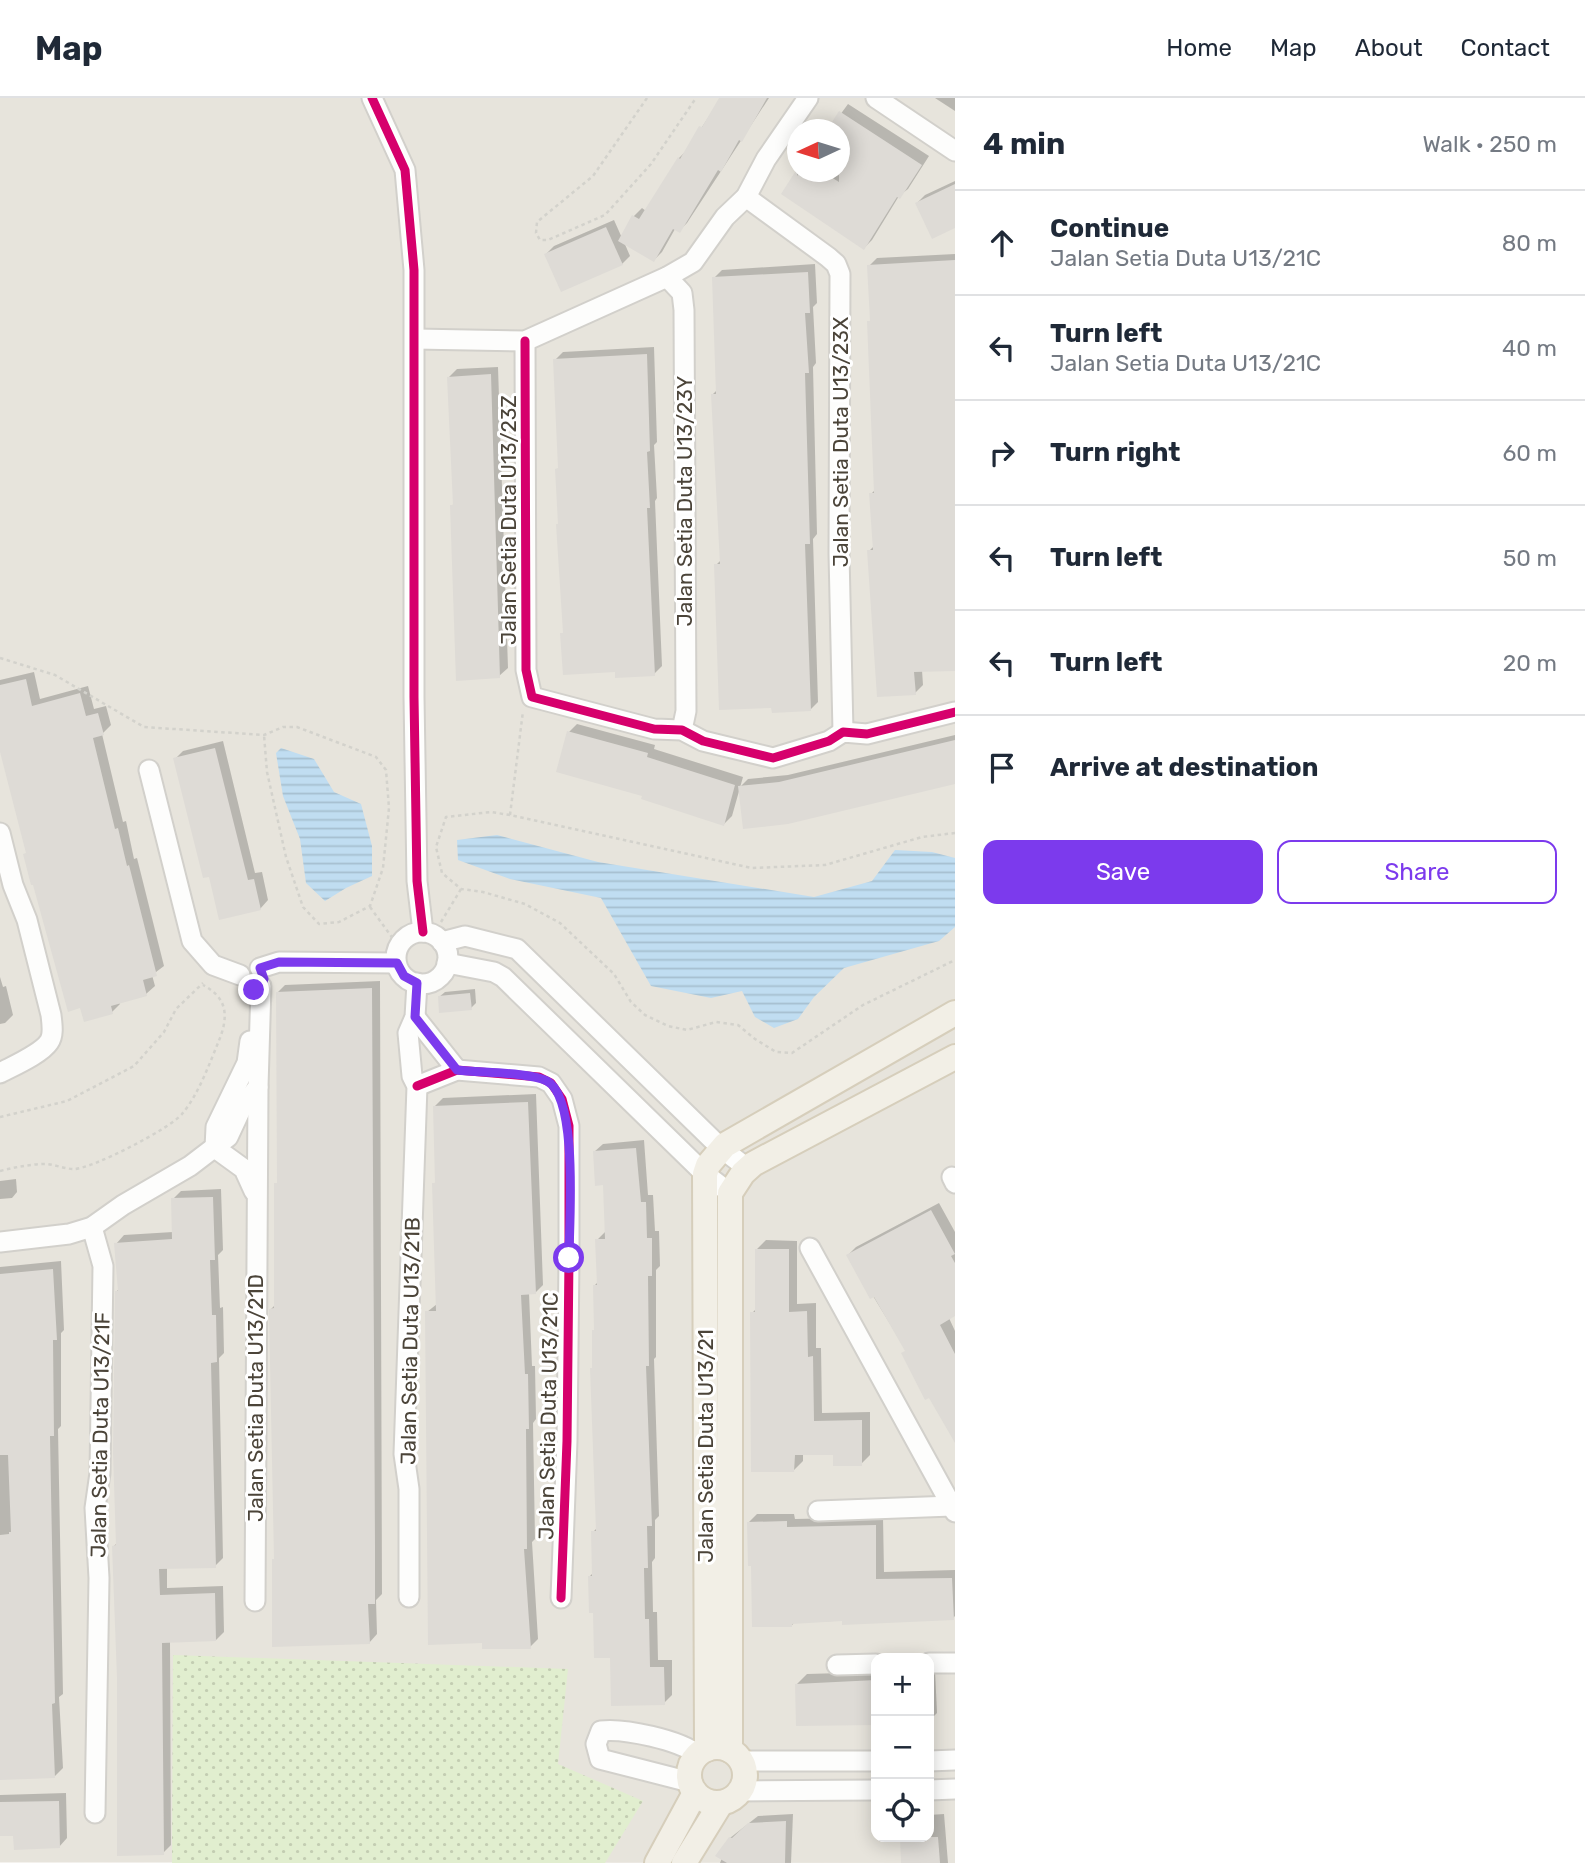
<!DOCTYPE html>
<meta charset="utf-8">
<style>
body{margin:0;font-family:Rubik,sans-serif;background:#f2f2f3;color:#1f2937}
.controls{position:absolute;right:21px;bottom:21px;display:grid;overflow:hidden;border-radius:14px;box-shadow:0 4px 18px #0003}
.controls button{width:63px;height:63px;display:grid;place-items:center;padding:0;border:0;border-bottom:2px solid #e0e1e3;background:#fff;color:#1f2937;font:35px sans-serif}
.compass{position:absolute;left:787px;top:21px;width:63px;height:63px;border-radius:50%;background:#fff;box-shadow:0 4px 18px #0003;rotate:266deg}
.stop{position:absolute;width:21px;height:21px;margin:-16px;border:5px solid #7c3aed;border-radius:50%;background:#fff}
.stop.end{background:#7c3aed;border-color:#fff;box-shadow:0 2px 7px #0008}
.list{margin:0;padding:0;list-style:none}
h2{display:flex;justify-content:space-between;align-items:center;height:91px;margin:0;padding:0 28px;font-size:30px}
h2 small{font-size:23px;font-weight:400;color:#747a83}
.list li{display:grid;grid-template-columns:46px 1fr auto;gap:21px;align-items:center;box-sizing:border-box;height:105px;padding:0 28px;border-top:2px solid #e0e1e3}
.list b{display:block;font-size:26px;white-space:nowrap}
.list p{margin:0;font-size:23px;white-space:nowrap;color:#747a83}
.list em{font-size:23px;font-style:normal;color:#747a83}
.actions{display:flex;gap:14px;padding:21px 28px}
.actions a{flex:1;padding:16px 0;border:2px solid #7c3aed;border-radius:14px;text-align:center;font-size:24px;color:#7c3aed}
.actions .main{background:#7c3aed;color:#fff}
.icon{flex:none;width:38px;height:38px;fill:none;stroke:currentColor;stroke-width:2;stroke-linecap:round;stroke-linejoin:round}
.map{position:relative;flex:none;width:955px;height:1765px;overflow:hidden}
header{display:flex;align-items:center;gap:42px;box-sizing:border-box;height:98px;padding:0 35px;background:#fff;border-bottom:2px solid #e0e1e3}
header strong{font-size:33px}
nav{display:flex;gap:38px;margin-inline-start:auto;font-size:24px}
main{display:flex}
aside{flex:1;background:#fff}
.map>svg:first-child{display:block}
</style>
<header>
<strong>Map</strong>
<nav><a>Home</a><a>Map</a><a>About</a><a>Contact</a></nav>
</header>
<main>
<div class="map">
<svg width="955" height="1765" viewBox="0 0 955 1765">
<defs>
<pattern id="grass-dots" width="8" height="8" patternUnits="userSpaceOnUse" patternTransform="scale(1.75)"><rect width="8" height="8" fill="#e1eecf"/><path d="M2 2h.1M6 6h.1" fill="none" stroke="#c3cdb2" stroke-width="1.8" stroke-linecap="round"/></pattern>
<pattern id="water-rules" width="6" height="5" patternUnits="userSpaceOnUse" patternTransform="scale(1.75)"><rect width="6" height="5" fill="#c0ddf1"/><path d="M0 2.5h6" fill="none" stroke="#a6bfcf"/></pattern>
</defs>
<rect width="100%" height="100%" fill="#f4f2ee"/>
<path fill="#e7e4dc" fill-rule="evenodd" d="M0 0H955V1765L0 1764ZM797 32H839V74H797ZM876 1560H929V1739H876Z"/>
<path fill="url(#grass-dots)" d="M173 1557 568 1571 558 1666 643 1703 605 1765H172Z"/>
<g fill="url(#water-rules)">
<path d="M281 650 314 661 334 694 361 706 372 748V778L346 790 325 803 306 785 300 741 283 698 276 655Z"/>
<path d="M497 737 598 764 814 799 872 783 895 752 932 754 955 760V829L939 843 844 870 814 899 798 921 774 930 755 919 742 893 711 900 651 888 601 800 510 781 458 762 457 742Z"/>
</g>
<g fill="#0003">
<path d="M721 0H769L687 125 679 133 675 131 662 154 654 162 624 144 630 158 622 166 546 156 554 148 614 122 622 140 634 118 642 110 646 113 679 60 687 52Z"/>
<path d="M935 0H955V13Z"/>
<path d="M848 6 929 58 908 91 899 98 872 142 864 150 784 95 798 74H839V32H829Z"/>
<path d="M955 83V128L917 105 925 97Z"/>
<path d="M955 156V571L922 572 923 587 915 595 869 453 874 448 871 396 875 392 869 168 877 160Z"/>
<path d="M815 166 817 205 813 209 816 265 813 269 817 436 813 441 818 604 810 612 716 467 721 462 712 297 718 291 714 180 722 172Z"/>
<path d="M654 249 657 344 654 347 657 400 655 403 662 568 654 576 617 572 565 533 555 262 563 254Z"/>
<path d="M498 269 508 570 499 578 452 408 454 405 449 279 457 271Z"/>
<path d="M34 574 40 601 88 588 94 611 106 608 111 627 102 636 123 724 126 723 134 761 137 760 164 868 152 877 155 888 146 896 119 904 120 906 112 914 27 755 0 646V582Z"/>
<path d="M577 626 655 647 654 651 743 679 732 718 724 726 644 697 569 634Z"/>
<path d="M955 637V685L740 689 748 681 788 677Z"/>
<path d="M223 643 255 775 262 774 268 802 260 811 210 777 175 661 183 653Z"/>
<path d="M0 879 3 889 6 888 13 917 5 925 0 926Z"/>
<path d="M380 883 382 1496 376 1502 377 1536 369 1545 276 1459 271 1211 276 1206 279 1083 277 895 285 887Z"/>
<path d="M475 891 476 905 471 910 439 899 445 894Z"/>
<path d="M536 996 543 1187 535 1195H529L532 1268H535L536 1321 533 1325 535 1441 532 1444 538 1541 530 1549 427 1214 437 1206 434 1086 437 1082 435 1008 443 1000Z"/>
<path d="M644 1042 648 1097H653L655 1133H659L660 1168 656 1172V1259L654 1261 659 1418 655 1422V1460L652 1464 653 1514H657L658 1562H672V1597L664 1605 612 1558 595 1513 590 1478 594 1474 593 1434 597 1430 594 1188 598 1184 597 1142 606 1133 604 1085 594 1054 603 1046Z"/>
<path d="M16 1081 17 1094 12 1100 0 1101V1083Z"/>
<path d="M221 1091 223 1152 218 1157 220 1210 223 1209 224 1255 219 1260 223 1460 215 1468 167 1469V1490L223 1488 224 1534 216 1542 170 1543 171 1747 163 1755 118 1580 114 1448 118 1444 117 1193 119 1191 116 1146 124 1137 173 1134V1101L181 1093Z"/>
<path d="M939 1105 955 1134V1216L949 1220 955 1233V1342L906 1252 848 1157 856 1149Z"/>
<path d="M766 1142 797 1143V1206L816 1205V1250H821L822 1315 870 1314V1357L861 1366 835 1355H803V1363L794 1372 752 1215 757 1210V1151Z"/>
<path d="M61 1163 64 1232 61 1235V1328L58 1331 63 1596 59 1599 63 1670 55 1678 0 1680V1169Z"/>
<path d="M757 1416H794L795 1421 883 1419 884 1474 955 1472V1518L953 1520 795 1524 792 1527 749 1424Z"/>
<path d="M929 1572H935L937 1615 929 1623Z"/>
<path d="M876 1574V1626H798L797 1586 807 1576Z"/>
<path d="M66 1695 67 1740 59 1749 15 1736H0V1697Z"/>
<path d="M793 1716 791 1765H720L730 1740 758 1718Z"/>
<path d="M944 1716 948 1765H901V1739H929V1717Z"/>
</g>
<g fill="#dedbd6">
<path d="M719 0H767L742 44 739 42 721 74 718 72 680 135 673 131 654 164 618 143 632 117 639 121 678 59 680 61 699 28 702 29Z"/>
<path d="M839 13 922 67 900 101 897 99 864 152 781 96 797 71V78L800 74H823L839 84V32H827Z"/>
<path d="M955 86V130L932 141 915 105Z"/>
<path d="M606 129 623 167 561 194 544 156Z"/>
<path d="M955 162V573L914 574 916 597 877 599 867 452H873L869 395H874L867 223H870L867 167Z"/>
<path d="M808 174 810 215H805L809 275H805L810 446H805L811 613 772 615 771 610 719 612 714 466H720L711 296H716L712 179Z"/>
<path d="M647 256 650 353 647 354 650 410H647L655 578 615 580V574L563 577 560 535H563L556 426H558L555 371 558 370 553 261Z"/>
<path d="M491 276 500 580 456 583 450 407H453L447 279Z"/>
<path d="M26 581 32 608 80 595 86 618 98 615 104 637 93 640 115 731 118 730 127 768 129 767 157 878 143 882 147 898 111 908 113 916 84 924 80 910 68 914 33 787H31L23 756 26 755 0 654V587Z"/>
<path d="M567 633 648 655 647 659 735 687 724 728 641 701 642 698 556 674Z"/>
<path d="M955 642V686L788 726 743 731 738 688 779 684Z"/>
<path d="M215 650 248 782 254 781 261 812 219 822 209 779 203 780 173 660Z"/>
<path d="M372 890 375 1449V1506H368L370 1546 272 1549V1461H274L269 1215V1211L274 1210V1085H277L276 894Z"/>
<path d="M470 895 472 912 439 915 438 898Z"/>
<path d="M528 1004 536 1196 521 1197 525 1276H528L529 1331H526L527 1451H524L531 1551H482V1545L428 1547 425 1213H436L432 1085H435L433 1008Z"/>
<path d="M636 1050 641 1104H646L647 1140H652V1178H648L649 1268H646L652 1428H647L648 1470H644L645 1521H649L650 1569H664L665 1607 611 1608 610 1560H594L593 1515H589L588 1478H592L591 1433H596L590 1270H592V1232H594L593 1187H597L595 1141H605L603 1087 595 1088 593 1053Z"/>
<path d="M213 1099 215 1162H210L212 1217H216L217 1264 211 1265 216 1470 159 1471 160 1497 215 1495 216 1543 162 1545 164 1757 117 1758V1580L112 1448 116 1447 113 1354 115 1193H118L114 1145 172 1141 171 1100Z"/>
<path d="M931 1112 955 1156 951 1158 955 1165V1218L940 1227 955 1256V1345L929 1300 925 1302 901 1255 905 1253 874 1199 870 1201 846 1157Z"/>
<path d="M755 1151H789V1214L807 1213 808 1259 813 1258 814 1323 862 1322V1368H833V1357H795L794 1374H751L750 1214H755Z"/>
<path d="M53 1171 57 1242H53L54 1338H50L55 1605 52 1606 55 1680 0 1682V1437L9 1436V1434H11L8 1357H0V1176Z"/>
<path d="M787 1423V1429L876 1427V1481L952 1480 954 1522 842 1527V1523L792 1526V1529H752L751 1468H748L747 1424Z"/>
<path d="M876 1582V1627L796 1628 795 1586Z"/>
<path d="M59 1703 60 1750 14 1752 13 1738H0V1704Z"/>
<path d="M786 1723 785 1765H727L715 1758 729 1739 732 1740 748 1725Z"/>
<path d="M900 1739H938L940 1765H901Z"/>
</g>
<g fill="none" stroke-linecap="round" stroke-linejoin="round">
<g stroke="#d2d0cb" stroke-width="23">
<g id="minor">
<path d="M372 0 405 72 414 172V599L417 783 423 834"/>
<path d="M876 0 955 53"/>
<path d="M746 99 828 159 836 166 840 176 839 456 843 634"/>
<path d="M667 179 682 195 684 212 686 613 682 632"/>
<path d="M415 241 525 243 667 179 693 164 725 119 746 99 766 61 808 0"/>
<path d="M525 243 526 572 532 599 654 631 682 632 703 643 773 660 829 643 843 634 867 636 955 614"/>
<path d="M149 672 192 843 213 867 240 877"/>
<path d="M0 735 13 787 27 822 51 917C52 926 54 937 49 944 41 956 13 968 0 975"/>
<circle cx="422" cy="860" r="26"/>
<path d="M442 844 465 838 517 851 721 1050 747 1070"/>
<path d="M447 865 494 874 503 879 705 1076 730 1095"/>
<path d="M260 870 279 864 396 865"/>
<path d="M415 919 457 972"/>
<path d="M417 988 457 972 539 979 551 985 562 1001 569 1028V1160L567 1343 561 1500"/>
<path d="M215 1050 216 1029 247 965 250 943"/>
<path d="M215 1050 244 1071 254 1093"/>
<path d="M952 1079 955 1085"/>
<path d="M92 1129 103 1168 100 1375 95 1410 99 1480 95 1715"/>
<path d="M0 1144 69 1136 92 1129 123 1107 190 1068 228 1039 242 1009 258 989 261 888"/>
<path d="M810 1150 955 1414"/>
<path d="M818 1413 952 1408"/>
<path d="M409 1499V1391L404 1356 417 988 412 978 408 935 415 919 417 885"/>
<path d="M255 1503 258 989"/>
<path d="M929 1565H955"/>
<path d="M837 1567 876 1566"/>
<path d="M742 1663H876"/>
<path d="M929 1663 955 1662"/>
<path d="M690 1684 600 1661 596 1646 601 1633C624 1630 680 1642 698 1657"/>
<path d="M929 1692 955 1691"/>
<path d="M740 1693 876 1692"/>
</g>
</g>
<g stroke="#d6cebb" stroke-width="28">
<g id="major">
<circle cx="717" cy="1677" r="28"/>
<path d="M707 1651 705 1076 708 1067 725 1047 955 915"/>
<path d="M730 1652V1095L743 1075 753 1066 955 959"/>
<path d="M657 1765 695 1695"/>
<path d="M684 1765 721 1705"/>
</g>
</g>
<g stroke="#d3d2cc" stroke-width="2.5" stroke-dasharray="3.5 3.5" stroke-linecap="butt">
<path d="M647 0 593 78 537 124 536 135 540 142H548L605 117 651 66 696 0"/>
<path d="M0 560 55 577 144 629 264 637 283 629H297L376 659 386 672 389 710 383 770 370 808 339 824 319 826 303 809 286 759 267 674 264 637"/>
<path d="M510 717 523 613"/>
<path d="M955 735 922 739 825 767 752 770 510 717 491 714 446 719 436 749 442 775 461 791 483 794 525 806 560 825 614 876 631 904 645 917 668 928 687 932 716 924 738 927 755 941 776 954 792 955 863 907 955 862"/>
<path d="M370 809 399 849"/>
<path d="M441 824 461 791"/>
<path d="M0 1019 67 1003 134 968 164 934 176 911 203 885"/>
<path d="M0 1073C16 1069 31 1066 47 1066 56 1067 65 1071 74 1071 92 1071 171 1030 182 1016 199 996 210 964 220 940 229 916 226 899 203 887"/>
</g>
<use href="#minor" stroke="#fdfdfc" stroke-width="19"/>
<use href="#major" stroke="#f2efe6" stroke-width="24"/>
<g stroke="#fff" stroke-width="13">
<g id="cycleway">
<path d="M372 0 405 72 414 172V599L417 783 423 834"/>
<path d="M525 243 526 572 532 599 654 631 682 632 703 643 773 660 829 643 843 634 867 636 955 614"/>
<path d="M417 988 457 972 539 979 551 985 562 1001 569 1028V1160L567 1343 561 1500"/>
</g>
</g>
<use href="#cycleway" stroke="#d6006c" stroke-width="9"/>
</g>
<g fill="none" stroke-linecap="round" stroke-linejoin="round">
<path stroke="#7c3aed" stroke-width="9" d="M254 892 261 888 264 881 260 870 279 864 397 865 404 878 417 885 415 919 457 972C480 975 529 974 547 983 579 1000 569 1126 569 1160"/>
</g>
<g text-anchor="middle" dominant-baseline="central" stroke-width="6" stroke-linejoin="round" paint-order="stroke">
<g font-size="21" fill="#4b4439" stroke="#fff">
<text transform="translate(840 344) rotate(-90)">Jalan Setia Duta U13/23X</text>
<text transform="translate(684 403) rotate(-90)">Jalan Setia Duta U13/23Y</text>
<text transform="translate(508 422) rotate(-90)">Jalan Setia Duta U13/23Z</text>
<text transform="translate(410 1243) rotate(-89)">Jalan Setia Duta U13/21B</text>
<text transform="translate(255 1300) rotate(-90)">Jalan Setia Duta U13/21D</text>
<text transform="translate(548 1318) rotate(-89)">Jalan Setia Duta U13/21C</text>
<text transform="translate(100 1337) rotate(-89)">Jalan Setia Duta U13/21F</text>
<text transform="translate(705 1348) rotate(-90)">Jalan Setia Duta U13/21</text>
</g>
</g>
</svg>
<div class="controls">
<button>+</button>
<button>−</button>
<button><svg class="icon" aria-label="locate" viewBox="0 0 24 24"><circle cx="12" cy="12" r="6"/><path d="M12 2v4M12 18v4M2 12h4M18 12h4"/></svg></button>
</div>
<svg class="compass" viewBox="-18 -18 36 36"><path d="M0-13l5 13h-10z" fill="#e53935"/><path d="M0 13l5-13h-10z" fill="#747a83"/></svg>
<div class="stop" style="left:569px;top:1160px"></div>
<div class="stop end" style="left:254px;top:892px"></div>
</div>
<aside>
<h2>4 min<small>Walk · 250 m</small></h2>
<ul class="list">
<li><svg class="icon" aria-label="ahead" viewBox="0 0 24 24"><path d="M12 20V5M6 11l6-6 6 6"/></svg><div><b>Continue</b><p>Jalan Setia Duta U13/21C</p></div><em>80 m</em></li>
<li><svg class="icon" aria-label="left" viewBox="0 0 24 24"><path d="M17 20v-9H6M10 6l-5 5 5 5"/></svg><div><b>Turn left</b><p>Jalan Setia Duta U13/21C</p></div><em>40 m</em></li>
<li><svg class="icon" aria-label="right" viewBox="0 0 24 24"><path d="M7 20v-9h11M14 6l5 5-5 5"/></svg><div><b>Turn right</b></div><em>60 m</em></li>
<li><svg class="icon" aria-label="left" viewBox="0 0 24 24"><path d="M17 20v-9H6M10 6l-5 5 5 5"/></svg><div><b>Turn left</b></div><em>50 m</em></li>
<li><svg class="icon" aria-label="left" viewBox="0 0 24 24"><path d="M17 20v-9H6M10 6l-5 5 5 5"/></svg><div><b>Turn left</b></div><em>20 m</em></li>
<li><svg class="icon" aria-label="arrive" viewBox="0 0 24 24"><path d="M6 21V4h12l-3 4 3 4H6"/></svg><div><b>Arrive at destination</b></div></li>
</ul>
<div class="actions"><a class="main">Save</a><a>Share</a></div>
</aside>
</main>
